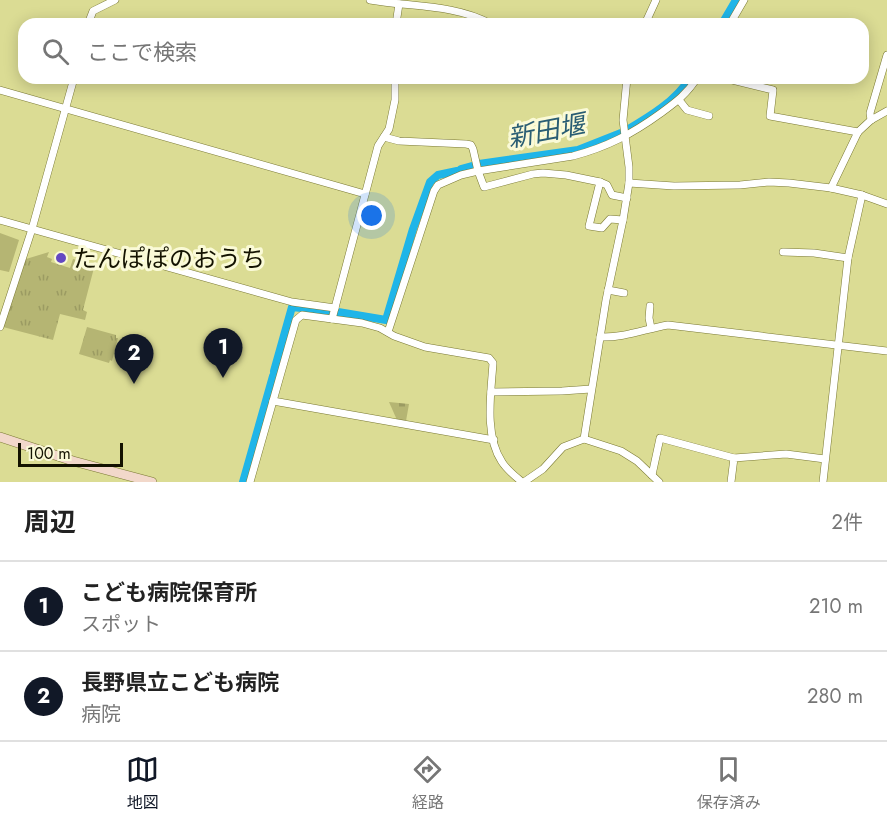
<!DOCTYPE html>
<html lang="ja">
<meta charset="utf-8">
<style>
body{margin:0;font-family:Jost,"Noto Sans JP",sans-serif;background:#f2f2f2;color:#222}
.scale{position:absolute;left:18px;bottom:15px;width:105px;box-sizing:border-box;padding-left:6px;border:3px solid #131200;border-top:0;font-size:16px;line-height:21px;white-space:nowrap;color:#131200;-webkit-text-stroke:4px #fafad7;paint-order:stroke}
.you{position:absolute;left:372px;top:216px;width:21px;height:21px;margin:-15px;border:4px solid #fff;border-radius:50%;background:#1a73e8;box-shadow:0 0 0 9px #1a73e833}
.badge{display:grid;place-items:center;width:39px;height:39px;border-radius:50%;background:#111827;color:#fff;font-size:20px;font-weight:700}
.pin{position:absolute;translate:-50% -50px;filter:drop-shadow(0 2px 3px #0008)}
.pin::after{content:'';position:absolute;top:32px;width:21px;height:18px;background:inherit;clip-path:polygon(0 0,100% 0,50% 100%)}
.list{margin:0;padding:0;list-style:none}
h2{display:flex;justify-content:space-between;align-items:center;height:78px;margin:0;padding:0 24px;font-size:26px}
h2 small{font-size:20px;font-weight:400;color:#767676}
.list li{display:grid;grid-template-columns:39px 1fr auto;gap:18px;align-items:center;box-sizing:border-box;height:90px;padding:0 24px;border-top:2px solid #e0e0e0}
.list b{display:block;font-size:22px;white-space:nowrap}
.list p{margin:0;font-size:20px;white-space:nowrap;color:#767676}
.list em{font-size:20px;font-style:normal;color:#767676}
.icon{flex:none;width:33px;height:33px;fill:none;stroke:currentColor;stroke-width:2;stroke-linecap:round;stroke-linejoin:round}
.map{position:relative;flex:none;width:887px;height:482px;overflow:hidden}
.search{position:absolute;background:#fff;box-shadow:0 3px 15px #0003;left:18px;right:18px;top:18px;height:66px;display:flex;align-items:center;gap:15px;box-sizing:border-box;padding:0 21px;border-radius:18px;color:#767676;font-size:22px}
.sheet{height:258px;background:#fff}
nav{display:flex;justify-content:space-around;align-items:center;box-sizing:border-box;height:84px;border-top:2px solid #e0e0e0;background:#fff;font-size:16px;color:#767676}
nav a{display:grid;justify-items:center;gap:3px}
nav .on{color:#111827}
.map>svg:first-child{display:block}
</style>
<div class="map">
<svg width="887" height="482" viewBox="0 0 887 482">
<defs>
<pattern id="cemetery-stones" width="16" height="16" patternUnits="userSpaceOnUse" patternTransform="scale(1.5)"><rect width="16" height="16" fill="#b5b573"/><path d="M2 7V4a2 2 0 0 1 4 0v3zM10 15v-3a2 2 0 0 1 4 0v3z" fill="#9b9b62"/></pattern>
<pattern id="park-tufts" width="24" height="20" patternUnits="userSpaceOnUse" patternTransform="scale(1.5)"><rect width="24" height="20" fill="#b5b573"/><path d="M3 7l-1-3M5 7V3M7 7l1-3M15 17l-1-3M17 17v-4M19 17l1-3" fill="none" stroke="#9b9b62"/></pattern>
</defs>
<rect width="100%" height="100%" fill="#dbdc94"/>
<path fill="url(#cemetery-stones)" d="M389 402 409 404 406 421 397 420Z"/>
<g fill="url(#park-tufts)">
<path d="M49 252 47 257 52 259 51 262 70 268 73 259 95 264 83 310 87 312 85 320 60 314 53 340 3 327 26 259Z"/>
<path d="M87 327 116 335V338H118L112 361 110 360 109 363 79 354Z"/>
</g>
<path fill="#b5b573" d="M0 233 19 240 9 272 0 270Z"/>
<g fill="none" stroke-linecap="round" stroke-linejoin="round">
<g stroke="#1fb5e8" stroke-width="8">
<path d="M722 24 736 0"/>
<path d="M627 130C649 117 676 101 690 78"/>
<path d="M479 164 578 150 621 133"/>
<path d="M461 169 472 166"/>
<path d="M338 312 386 320 413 229 430 182 438 175 457 171"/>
<path d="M274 371 292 307 330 311"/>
<path d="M243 482 273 376"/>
</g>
<g stroke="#7a7933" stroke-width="8">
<g id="minor">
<path d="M370 0C409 7 455 4 491 24"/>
<path d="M88 24 93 11 115 0"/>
<path d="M396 24 399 4"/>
<path d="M645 24 656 0"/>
<path d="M730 24 744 0"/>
<path d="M724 78 773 90 770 116 858 132"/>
<path d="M0 90 365 194"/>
<path d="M679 100 687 110 709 116"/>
<path d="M871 120 870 113 887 55"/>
<path d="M384 137 399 141 466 144 471 145 473 149 478 171 484 187 533 174 543 173 566 175 600 182 607 185 612 195 627 198"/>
<path d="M600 182 589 226 602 228 610 219 623 220"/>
<path d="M629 183 674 186 740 185 769 182 789 183 831 188 862 195 887 204"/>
<path d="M831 188 858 132 871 120 887 111"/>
<path d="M0 220 292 302 335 308"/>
<path d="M783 252 814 253 848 258"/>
<path d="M608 290 624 293"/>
<path d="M650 306 649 318 651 328"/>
<path d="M332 319 378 146 389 129 395 100V78"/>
<path d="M0 327 32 229 74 78"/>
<path d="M388 332 434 191 438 185 461 175 478 171 573 156C607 147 632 134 661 113 676 102 687 94 697 78"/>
<path d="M600 337C624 338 645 329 668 325L887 351"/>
<path d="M491 392 562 391 591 389"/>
<path d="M273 401 494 440"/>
<path d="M584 439 606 300 623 220 629 183V167L623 120 627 78"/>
<path d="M652 475 660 438 734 458"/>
<path d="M250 482 296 320 302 315 362 323 380 328 394 336 425 347 489 358 493 363C491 393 484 435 502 462 507 470 515 476 522 482"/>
<path d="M524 482 543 469 563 447 584 439 621 451 637 461 659 482"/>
<path d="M731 482 734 458 786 454 825 459"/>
<path d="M823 482 848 258 862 195"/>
</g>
</g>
<g stroke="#7a7933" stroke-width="10">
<path id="secondary" d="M0 437 73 461 152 482"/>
</g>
<use href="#minor" stroke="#fff" stroke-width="7"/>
<use href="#secondary" stroke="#f2d8ca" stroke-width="9"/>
</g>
<circle fill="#6449c2" stroke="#fafad7" stroke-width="2" cx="61" cy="258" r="6"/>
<g text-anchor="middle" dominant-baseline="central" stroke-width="6" stroke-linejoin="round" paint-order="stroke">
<g font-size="24" fill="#131200" stroke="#fafad7" text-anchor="start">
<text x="73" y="258">たんぽぽのおうち</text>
</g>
<g font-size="26" font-style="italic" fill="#295d73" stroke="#fafad7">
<text transform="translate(546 131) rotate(-11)">新田堰</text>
</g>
</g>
</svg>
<div class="scale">100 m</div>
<div class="you"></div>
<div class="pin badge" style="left:223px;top:378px">1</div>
<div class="pin badge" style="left:134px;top:384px">2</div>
<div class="search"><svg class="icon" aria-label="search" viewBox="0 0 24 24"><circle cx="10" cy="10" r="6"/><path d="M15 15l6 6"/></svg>ここで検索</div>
</div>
<section class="sheet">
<h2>周辺<small>2件</small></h2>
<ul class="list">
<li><span class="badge">1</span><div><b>こども病院保育所</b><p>スポット</p></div><em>210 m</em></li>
<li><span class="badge">2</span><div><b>長野県立こども病院</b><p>病院</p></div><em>280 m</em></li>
</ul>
</section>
<nav>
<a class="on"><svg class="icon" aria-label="map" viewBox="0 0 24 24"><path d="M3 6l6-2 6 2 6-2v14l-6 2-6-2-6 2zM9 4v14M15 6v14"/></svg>地図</a>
<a><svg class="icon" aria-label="directions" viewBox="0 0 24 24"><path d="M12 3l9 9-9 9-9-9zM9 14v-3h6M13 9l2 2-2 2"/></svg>経路</a>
<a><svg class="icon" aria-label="saved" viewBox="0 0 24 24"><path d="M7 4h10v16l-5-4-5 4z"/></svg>保存済み</a>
</nav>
